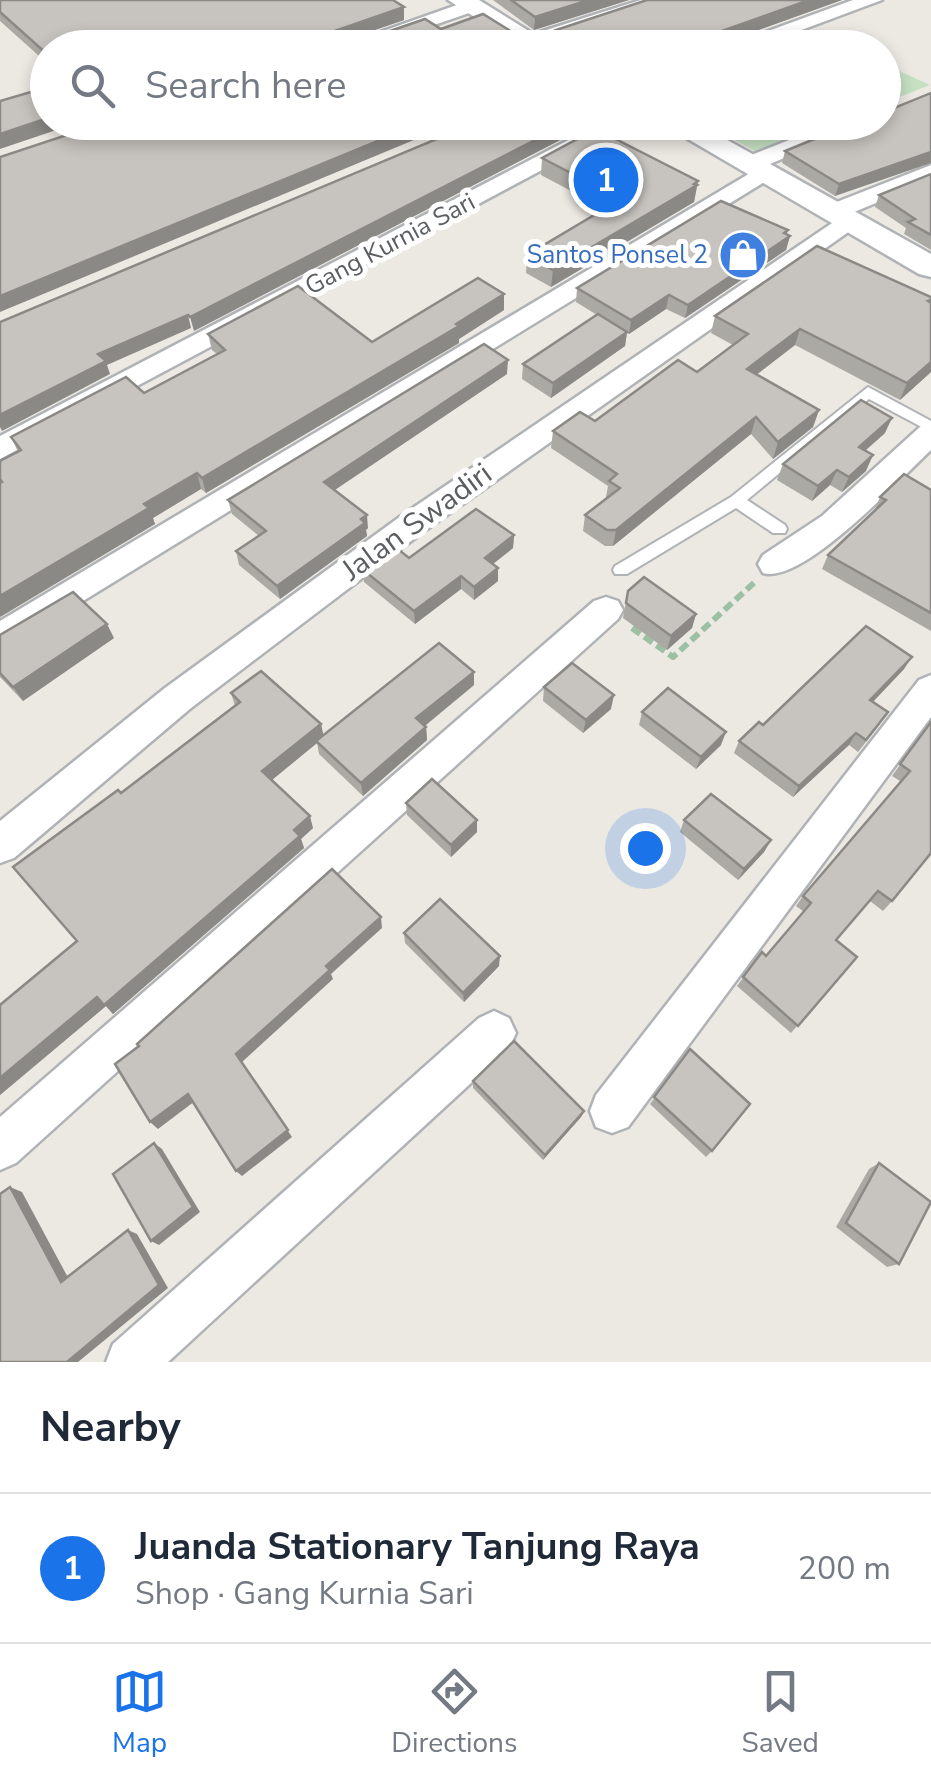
<!DOCTYPE html>
<meta charset="utf-8">
<style>
body{margin:0;font-family:"Nunito Sans",sans-serif;background:#f2f2f3;color:#1f2937}
.you{position:absolute;left:645px;top:848px;width:35px;height:35px;margin:-25px;border:8px solid #fff;border-radius:50%;background:#1a73e8;box-shadow:0 0 0 15px #1a73e833}
.badge{display:grid;place-items:center;width:65px;height:65px;border-radius:50%;background:#1a73e8;color:#fff;font-size:32px;font-weight:700}
.pin{position:absolute;translate:-50% -50%;border:5px solid #fff;box-shadow:0 2px 10px #0006}
.list{margin:0;padding:0;list-style:none}
h2{display:flex;justify-content:space-between;align-items:center;height:130px;margin:0;padding:0 40px;font-size:42px}
h2 small{font-size:32px;font-weight:400;color:#747a83}
.list li{display:grid;grid-template-columns:65px 1fr auto;gap:30px;align-items:center;box-sizing:border-box;height:150px;padding:0 40px;border-top:2px solid #e0e1e3}
.list b{display:block;font-size:38px;white-space:nowrap}
.list p{margin:0;font-size:32px;white-space:nowrap;color:#747a83}
.list em{font-size:32px;font-style:normal;color:#747a83}
.icon{flex:none;width:55px;height:55px;fill:none;stroke:currentColor;stroke-width:2;stroke-linecap:round;stroke-linejoin:round}
.map{position:relative;flex:none;width:931px;height:1362px;overflow:hidden}
.search{position:absolute;background:#fff;box-shadow:0 5px 15px #0003;left:30px;right:30px;top:30px;height:110px;display:flex;align-items:center;gap:25px;box-sizing:border-box;padding:0 35px;border-radius:55px;color:#747a83;font-size:38px}
.sheet{height:280px;background:#fff}
nav{display:flex;justify-content:space-around;align-items:center;box-sizing:border-box;height:140px;border-top:2px solid #e0e1e3;background:#fff;font-size:28px;color:#747a83}
nav a{display:grid;justify-items:center;gap:5px}
nav .on{color:#1a73e8}
.map>svg:first-child{display:block}
</style>
<div class="map">
<svg width="931" height="1362" viewBox="0 0 931 1362">
<rect width="100%" height="100%" fill="#ece9e3"/>
<g fill="#c5e0c2">
<path d="M884 64 930 85 884 103Z"/>
<path d="M705 123H835L758 153Z"/>
</g>
<g fill="none" stroke-linecap="round" stroke-linejoin="round">
<g stroke="#b0b3b6" stroke-width="4">
<path id="service" d="M868 387 931 421V432L869 399 747 500 785 525 787 529 785 533H773L736 508 627 574H615L613 570 615 566 731 497Z"/>
</g>
<g stroke="#b0b3b6" stroke-width="5">
<g id="minor">
<path d="M471 0 478 2V10L367 48H335Z"/>
<path d="M641 0H671L538 45 531 47 521 41 524 37Z"/>
<path d="M853 0H882L753 48H722Z"/>
<path d="M603 122H632L0 459V436Z"/>
<path d="M835 122H867L761 168H775L779 173 0 652V621L757 169H741L737 164 741 159Z"/>
<path d="M931 165V180L847 215 861 216 864 221 423 532 191 708 14 858 0 863V821L165 688 401 516 841 217H824L821 212 824 207Z"/>
<path d="M931 423V450C901 478 803 585 763 573L758 564 763 555 822 516 921 426Z"/>
<path d="M606 597 618 601 623 610 618 619 16 1163 0 1170V1117L594 601Z"/>
<path d="M931 675V717L628 1127 612 1133 596 1127 590 1111 596 1095 919 680Z"/>
<path d="M494 1011 509 1018 516 1033 509 1048 168 1362H106L113 1344 479 1018Z"/>
</g>
</g>
<g stroke="#b0b3b6" stroke-width="5">
<g id="tertiary">
<path d="M448 0H479L556 48H523Z"/>
<path d="M659 122H695L931 254V277L919 274Z"/>
</g>
</g>
<path stroke="#9cc0a3" stroke-width="6" stroke-dasharray="10 5" stroke-linecap="butt" d="M632 628 673 657 756 581"/>
<use href="#service" fill="#fff" fill-rule="evenodd"/>
<use href="#minor" fill="#fff" fill-rule="evenodd"/>
<use href="#tertiary" fill="#fff" fill-rule="evenodd"/>
</g>
<g fill="#aba9a4">
<path d="M0 0 404 20 351 38 367 39 441 29 522 38 556 39V30L647 0H842L708 48H48V64L0 21Z"/>
<path d="M493 0H629L534 30Z"/>
<path d="M884 122 835 196 782 163 785 151Z"/>
<path d="M542 158 698 181 694 202 551 287 526 273 527 255 605 209 541 175Z"/>
<path d="M931 174V250L904 234 906 228 875 207 879 195Z"/>
<path d="M787 234 790 236 786 250 685 318 666 309 629 334 627 333 625 346 551 398 522 379 523 364 597 315 576 302 577 288Z"/>
<path d="M817 246 931 372 900 400 795 345 757 374 819 410 813 427 773 459 751 434 613 546H605L583 531 585 515 608 498 606 497 608 486 551 448 553 431 595 421 697 372 733 345 711 333 715 316Z"/>
<path d="M504 310 459 339V343L206 493 201 489 153 518 155 524 0 617V461L18 452 11 437 144 393 217 354 212 350 208 334 372 342Z"/>
<path d="M507 374 334 490 368 528 366 530 367 536 280 599 239 565 236 551 259 536 232 514 228 500Z"/>
<path d="M885 433 865 451 866 471 842 492 830 485 812 501 777 480 783 464Z"/>
<path d="M931 490V631L822 569 828 555 874 512 880 497Z"/>
<path d="M514 535 513 548 493 564 498 568V581L474 600 461 589 415 624 364 582 362 569Z"/>
<path d="M628 591 696 614 692 628 667 650 623 618Z"/>
<path d="M0 635 114 638 23 701 0 677Z"/>
<path d="M904 669 873 702 880 724 858 752 849 745 793 797 734 753 739 741 763 725Z"/>
<path d="M474 685 425 726 426 727 427 740 363 796 319 754 317 743 272 780 313 828 301 839 304 848 113 1014 106 1006 0 1095V1005L77 941 121 793 235 706 231 693 321 724 323 735Z"/>
<path d="M544 687 611 709 583 733 543 701Z"/>
<path d="M642 712 721 745 696 769 639 725Z"/>
<path d="M931 722 892 901 883 911 870 901 836 940 857 957 791 1033 737 986 762 952 766 956 804 912 796 906 803 896 900 781 892 776Z"/>
<path d="M406 803 477 832 451 857 407 815Z"/>
<path d="M684 820 771 840 764 852 738 880 680 832Z"/>
<path d="M404 933 499 966 464 1002 405 943Z"/>
<path d="M690 1049 712 1151 706 1157 650 1104Z"/>
<path d="M473 1081 584 1111 581 1117 543 1160 473 1088Z"/>
<path d="M879 1163 899 1264 887 1267 836 1227 869 1169Z"/>
</g>
<g fill="#8b8986">
<path d="M589 0H629L534 30 535 17Z"/>
<path d="M809 0H842L708 48H674Z"/>
<path d="M404 7V20L334 44 331 38 332 32Z"/>
<path d="M48 118V122H80L0 149V134Z"/>
<path d="M424 122H457L0 312V296Z"/>
<path d="M570 122H589V125L194 331 190 317Z"/>
<path d="M931 152V163L835 196 839 184Z"/>
<path d="M698 181 694 202 551 287 553 270Z"/>
<path d="M788 230 785 239 790 236 786 250 685 318 688 305Z"/>
<path d="M504 294V310L459 339V343L206 493 202 478Z"/>
<path d="M669 295 666 309 629 334 631 320Z"/>
<path d="M188 315 191 328 107 365 110 374 2 431 0 427V415L98 354Z"/>
<path d="M800 329 795 345 742 386 747 369Z"/>
<path d="M627 332 625 346 551 398 553 383Z"/>
<path d="M508 360 507 374 326 496 324 482Z"/>
<path d="M931 362V372L900 400 907 383Z"/>
<path d="M819 410 813 427 773 459 778 442Z"/>
<path d="M756 417 751 434 613 546 616 530Z"/>
<path d="M892 418 885 433 852 462 859 447Z"/>
<path d="M873 455 866 471 842 492 849 477Z"/>
<path d="M837 470 830 485 812 501 818 486Z"/>
<path d="M197 473 201 489 153 518 155 524 0 617V596L144 504Z"/>
<path d="M367 515 368 528 366 530 367 536 280 599 277 586Z"/>
<path d="M514 535 513 548 484 571 485 558Z"/>
<path d="M498 568V581L474 600V587Z"/>
<path d="M461 576V589L415 624 414 611Z"/>
<path d="M696 614 692 628 667 650 671 636Z"/>
<path d="M107 624 114 638 23 701 13 687Z"/>
<path d="M912 657 904 669 863 712 870 700Z"/>
<path d="M474 672V685L417 732 416 718Z"/>
<path d="M614 695 611 709 583 733 586 720Z"/>
<path d="M321 724 324 738 316 741 317 743 267 784 262 771Z"/>
<path d="M426 727 427 740 363 796 361 783Z"/>
<path d="M726 732 721 745 696 769 701 757Z"/>
<path d="M856 733 849 745 793 797 799 786Z"/>
<path d="M310 816 313 828 301 839 304 848 113 1014 106 1006 0 1095V1078Z"/>
<path d="M477 820V832L451 857V845Z"/>
<path d="M771 840 764 852 738 880 744 869Z"/>
<path d="M381 917 382 928 331 974 333 979 242 1062 292 1137 242 1176 236 1171V1054L326 966Z"/>
<path d="M500 956 499 966 464 1002 463 993Z"/>
<path d="M188 1094 195 1101 158 1129 150 1122Z"/>
<path d="M584 1111 581 1117 543 1160 545 1155Z"/>
<path d="M154 1143 162 1149 200 1212 159 1245 151 1241Z"/>
<path d="M10 1187 22 1192 72 1285 61 1282Z"/>
<path d="M128 1230 137 1234 168 1288 78 1362H67Z"/>
</g>
<g fill="#c7c4bf" stroke="#8b8986" stroke-width="2.5">
<path d="M0 0H393L404 7 332 32 331 38 367 39 425 19 441 29 483 14 522 38 557 39 561 34 556 30 647 0H809L674 48H614L607 43 592 48H48V55L0 12Z"/>
<path d="M511 0H589L535 17Z"/>
<path d="M48 87V118L0 134V101Z"/>
<path d="M931 93V152L839 184 785 151 856 122H884V112Z"/>
<path d="M106 122H424L0 296V157Z"/>
<path d="M477 122H570L190 317 188 315 98 354 106 361 0 415V322Z"/>
<path d="M596 129 698 181 694 184 697 185 553 270 527 255 621 199 542 158Z"/>
<path d="M931 174V235L908 222 915 219 879 195Z"/>
<path d="M721 201 788 230 784 233 790 236 688 305 669 295 631 320 577 288Z"/>
<path d="M817 246 931 297V300L928 301 931 303V362L907 383 800 329 747 369 819 410 778 442 756 417 616 530H607L585 515 620 488 609 481 617 474 553 431 580 412 595 421 678 360 697 372 748 334 715 316Z"/>
<path d="M478 278 504 294 456 324 459 326 202 478 197 473 144 504 149 508 0 596V483L2 482 0 479V461L21 450 11 437 126 377 144 393 225 350 208 334 298 286 372 342Z"/>
<path d="M598 314 627 332 553 383 523 364Z"/>
<path d="M484 344 508 360 324 482 367 515 361 519 365 523 277 586 236 551 266 531 228 500Z"/>
<path d="M861 400 892 418 859 447 873 455 849 477 837 470 818 486 783 464Z"/>
<path d="M904 474 931 490V613L828 555 886 500 880 497Z"/>
<path d="M476 509 514 535 485 558 498 568 474 587 461 576 414 611 362 569 393 545 409 558Z"/>
<path d="M644 577 696 614 671 636 626 603 628 591Z"/>
<path d="M73 592 107 624 13 687 0 673V635Z"/>
<path d="M866 626 912 657 870 700 888 712 866 740 856 733 799 786 739 741 759 722 763 725Z"/>
<path d="M439 643 474 672 416 718 426 727 361 783 316 741Z"/>
<path d="M572 663 614 695 586 720 544 687Z"/>
<path d="M261 671 321 724 262 771 310 816 294 830 300 836 104 1005 97 997 0 1078V1005L77 941 13 867 118 790 121 793 240 702 231 693Z"/>
<path d="M668 688 726 732 701 757 642 712Z"/>
<path d="M931 722V853L892 901 878 891 836 940 857 957 798 1026 743 977 762 952 766 956 811 903 803 896 910 771 900 764Z"/>
<path d="M432 779 477 820 451 845 406 803Z"/>
<path d="M711 794 771 840 744 869 684 820Z"/>
<path d="M332 869 381 917 326 966 330 970 236 1054 288 1130 236 1171 188 1094 150 1122 115 1064 139 1046 137 1044Z"/>
<path d="M440 899 500 956 463 993 404 933Z"/>
<path d="M514 1041 584 1111 545 1155 473 1081Z"/>
<path d="M690 1049 750 1104 712 1151 654 1097Z"/>
<path d="M154 1143 193 1207 151 1241 113 1174Z"/>
<path d="M879 1163 931 1202 899 1264 846 1223Z"/>
<path d="M10 1187 61 1282 128 1230 159 1285 67 1362H0V1194Z"/>
</g>
<defs>
<g id="shop-disc" transform="scale(2.5)"><circle r="9.5" fill="#3f7fe0" stroke="#fff"/><path d="M-5-2.5h2.3a2.7 3.5 0 0 1 5.4 0H5L5.5 6h-11ZM-1.5-2.5h3a1.5 2.3 0 0 0-3 0Z" fill="#fff"/></g>
</defs>
<g fill-rule="evenodd">
<use href="#shop-disc" x="743" y="255"/>
</g>
<g text-anchor="middle" dominant-baseline="central" stroke-width="10" stroke-linejoin="round" paint-order="stroke">
<g font-size="25" fill="#5b5e61" stroke="#fff">
<text transform="translate(390 244) rotate(-28)">Gang Kurnia Sari</text>
</g>
<g font-size="25" fill="#366cbe" stroke="#fff" text-anchor="end">
<text x="708" y="255">Santos Ponsel 2</text>
</g>
<g font-size="30" fill="#5b5e61" stroke="#fff">
<text transform="translate(417 522) rotate(-36)">Jalan Swadiri</text>
</g>
</g>
</svg>
<div class="you"></div>
<div class="pin badge" style="left:606px;top:180px">1</div>
<div class="search"><svg class="icon" aria-label="search" viewBox="0 0 24 24"><circle cx="10" cy="10" r="6"/><path d="M15 15l6 6"/></svg>Search here</div>
</div>
<section class="sheet">
<h2>Nearby<small></small></h2>
<ul class="list">
<li><span class="badge">1</span><div><b>Juanda Stationary Tanjung Raya</b><p>Shop · Gang Kurnia Sari</p></div><em>200 m</em></li>
</ul>
</section>
<nav>
<a class="on"><svg class="icon" aria-label="map" viewBox="0 0 24 24"><path d="M3 6l6-2 6 2 6-2v14l-6 2-6-2-6 2zM9 4v14M15 6v14"/></svg>Map</a>
<a><svg class="icon" aria-label="directions" viewBox="0 0 24 24"><path d="M12 3l9 9-9 9-9-9zM9 14v-3h6M13 9l2 2-2 2"/></svg>Directions</a>
<a><svg class="icon" aria-label="saved" viewBox="0 0 24 24"><path d="M7 4h10v16l-5-4-5 4z"/></svg>Saved</a>
</nav>
